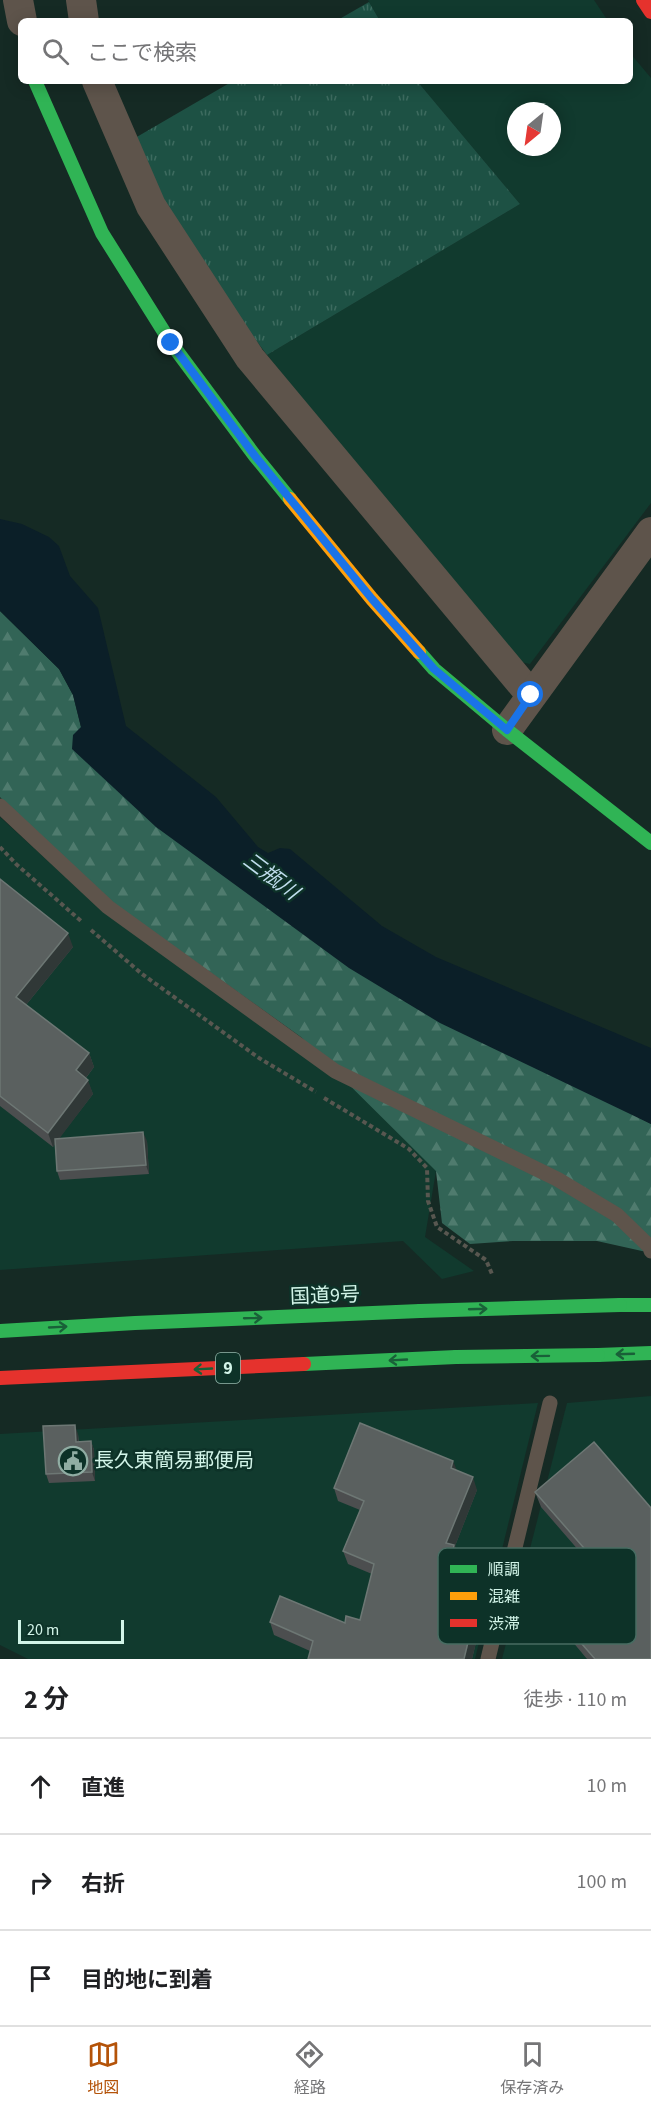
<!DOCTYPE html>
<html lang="ja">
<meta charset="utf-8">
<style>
body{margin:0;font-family:"Source Sans 3","Noto Sans JP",sans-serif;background:#f2f2f2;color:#202124}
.compass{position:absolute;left:507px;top:102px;width:54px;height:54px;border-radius:50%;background:#fff;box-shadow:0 3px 15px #0003;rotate:209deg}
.scale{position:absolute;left:18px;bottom:15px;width:106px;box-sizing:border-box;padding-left:6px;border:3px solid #d2f4e8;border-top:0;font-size:16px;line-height:21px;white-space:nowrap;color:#d2f4e8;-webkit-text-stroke:4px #0d3228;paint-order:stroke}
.stop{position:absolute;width:18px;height:18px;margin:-14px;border:4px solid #1a73e8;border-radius:50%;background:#fff}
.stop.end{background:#1a73e8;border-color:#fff;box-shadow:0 2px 6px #0008}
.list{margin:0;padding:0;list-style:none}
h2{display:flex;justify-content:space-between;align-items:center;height:78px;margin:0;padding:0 24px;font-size:26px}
h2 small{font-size:20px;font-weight:400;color:#757577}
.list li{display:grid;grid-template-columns:39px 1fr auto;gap:18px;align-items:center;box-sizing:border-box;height:96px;padding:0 24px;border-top:2px solid #e0e0e0}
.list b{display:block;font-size:22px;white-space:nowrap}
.list em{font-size:20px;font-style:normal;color:#757577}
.icon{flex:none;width:33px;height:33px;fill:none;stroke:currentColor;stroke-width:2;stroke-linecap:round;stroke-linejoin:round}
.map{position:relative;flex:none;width:651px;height:1659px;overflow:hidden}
.search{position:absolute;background:#fff;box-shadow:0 3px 15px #0003;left:18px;right:18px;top:18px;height:66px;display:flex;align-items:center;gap:15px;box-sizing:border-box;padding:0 21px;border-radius:9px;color:#757577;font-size:22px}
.sheet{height:366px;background:#fff}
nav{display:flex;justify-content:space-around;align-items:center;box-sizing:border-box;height:84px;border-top:2px solid #e0e0e0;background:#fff;font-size:16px;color:#757577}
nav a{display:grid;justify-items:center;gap:3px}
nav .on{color:#b45309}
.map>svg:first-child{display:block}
</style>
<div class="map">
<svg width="651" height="1659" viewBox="0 0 651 1659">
<defs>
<pattern id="forest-firs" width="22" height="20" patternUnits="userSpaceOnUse" patternTransform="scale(1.5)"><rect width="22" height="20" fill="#326456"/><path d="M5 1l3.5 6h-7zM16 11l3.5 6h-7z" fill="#4f7b6e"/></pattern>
<pattern id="park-tufts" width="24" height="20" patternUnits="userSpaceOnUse" patternTransform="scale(1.5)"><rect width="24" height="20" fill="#1d5144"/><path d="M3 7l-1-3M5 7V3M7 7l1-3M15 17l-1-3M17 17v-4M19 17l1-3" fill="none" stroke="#3d6b5f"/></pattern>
</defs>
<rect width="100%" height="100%" fill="#152a24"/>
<g fill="#113a2e" fill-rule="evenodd">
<path d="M368 0H594L608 21H380Z"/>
<path d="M630 53 651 78V503L530 664 511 660 267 355 520 204 417 81H630ZM516 111H552V147H516Z"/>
<path d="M0 817 93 902 494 1161 436 1171 425 1237 474 1271 442 1279 403 1241 0 1270Z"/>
<path d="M651 1396V1659H502L567 1403Z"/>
<path d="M538 1403 475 1659H28L0 1645V1434Z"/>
</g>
<path fill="url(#forest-firs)" d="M0 611 59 669 73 695 81 727 613 1104 651 1124V1253L597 1241H513L470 1244 442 1223 436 1171 301 1037 106 898 22 822 0 797Z"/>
<g fill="url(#park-tufts)">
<path d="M369 2 380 21H336Z"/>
<path d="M233 81H417L520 204 267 355 194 257 162 203 135 138Z"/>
</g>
<path fill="#0b1f28" d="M0 519 22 524 49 537 59 546 70 576 98 608 126 726 216 797 258 847 268 853 280 848 290 849 382 926 436 957 651 1048V1124L440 1023 349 968 156 827 72 749 73 735 81 727 73 695 59 669 0 611Z"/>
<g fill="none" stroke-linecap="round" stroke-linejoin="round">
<g stroke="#585750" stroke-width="4" stroke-dasharray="4.5 3" stroke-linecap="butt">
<path d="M0 847 16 864 81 921"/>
<path d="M91 930 142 974 259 1058 316 1092"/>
<path d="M324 1098 409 1149 427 1168 428 1201 437 1227 486 1260 492 1274"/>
</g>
<g stroke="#5e544b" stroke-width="15">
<path d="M0 806 108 907 335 1071 557 1179 617 1215 650 1247 651 1251"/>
<path d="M488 1659 550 1403"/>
</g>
<g stroke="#5e544b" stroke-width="30">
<path d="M18 0 22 21"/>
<path d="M81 0 84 21"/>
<path d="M97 81 151 206 250 358 531 695"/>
<path d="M507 730 651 532"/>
</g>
<g stroke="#30b455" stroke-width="14">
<path d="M35 81 102 233 171 343 255 456 290 499"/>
<path d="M419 652 434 669 507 730 651 843"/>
<path d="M620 1305H651"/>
<path d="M0 1331 135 1323 420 1311"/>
<path d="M598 1355 651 1353"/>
<path d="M304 1364 456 1357"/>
</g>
<path stroke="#ff9f0a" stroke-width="14" d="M290 499 372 599 419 652"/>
<g stroke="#e5322d" stroke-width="14">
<path d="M643 0 651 12"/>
<path d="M0 1378 304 1364"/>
</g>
<g stroke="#30b455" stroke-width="14">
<path d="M420 1311 620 1305"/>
<path d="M456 1357 598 1355"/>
</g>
</g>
<g fill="#4c4e4f">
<path d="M0 879 73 947 26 1005 89 1053 94 1067 86 1078 93 1094 59 1138 147 1141 149 1174 60 1180 57 1171 55 1144 53 1147 0 1106Z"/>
<path d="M78 1434 79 1442 91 1441 94 1450 95 1481 49 1483 46 1474Z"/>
<path d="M594 1442 651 1659H587L567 1635 562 1621 606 1582 541 1507 535 1492Z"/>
<path d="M457 1471 477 1490 455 1546 458 1556 476 1570 485 1572 490 1585 472 1659H308L310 1651 274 1635 270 1622 345 1623 360 1620 372 1574 348 1564 343 1551 360 1510 338 1501 334 1488Z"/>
</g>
<g fill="#303837">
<path d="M68 933 73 947 21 1011 16 997Z"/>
<path d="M89 1053 94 1067 81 1084 76 1070Z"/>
<path d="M88 1080 93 1094 53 1147 48 1133Z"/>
<path d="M143 1132 147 1141 149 1174 146 1165Z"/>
<path d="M75 1425 78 1434 79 1451 76 1442Z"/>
<path d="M91 1441 94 1450 95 1481 92 1472Z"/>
<path d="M453 1461 458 1473 451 1468Z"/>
<path d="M473 1477 477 1490 455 1546 459 1558 452 1555 446 1543Z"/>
<path d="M472 1560 477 1572 469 1569Z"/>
<path d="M485 1572 490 1585 472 1659H464Z"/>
</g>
<g fill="#5a605f" stroke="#6d7774" stroke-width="1.5">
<path d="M0 879 68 933 16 997 89 1053 76 1070 88 1080 48 1133 0 1096Z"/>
<path d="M143 1132 146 1165 57 1171 55 1139Z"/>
<path d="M360 1423 453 1461 451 1468 473 1477 446 1543 454 1545 452 1555 472 1560 469 1569 485 1572 464 1659H308L313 1641 270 1622 280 1596 345 1623 346 1616 360 1620 374 1564 343 1551 364 1501 334 1488Z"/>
<path d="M75 1425 76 1442 91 1441 92 1472 46 1474 43 1426Z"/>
<path d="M594 1442 651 1508V1659H595L562 1621 611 1579 535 1492Z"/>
</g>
<defs><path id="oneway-shaft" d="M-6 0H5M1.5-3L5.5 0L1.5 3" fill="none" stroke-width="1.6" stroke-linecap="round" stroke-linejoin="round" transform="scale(1.5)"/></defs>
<g stroke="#196038">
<use href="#oneway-shaft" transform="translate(478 1309) rotate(-2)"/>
<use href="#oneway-shaft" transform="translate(253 1318) rotate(-2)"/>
<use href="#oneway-shaft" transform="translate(58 1327) rotate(-3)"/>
<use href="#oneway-shaft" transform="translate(625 1354) rotate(178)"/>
<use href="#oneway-shaft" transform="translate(540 1356) rotate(179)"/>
<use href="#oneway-shaft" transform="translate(398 1360) rotate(177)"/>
<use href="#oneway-shaft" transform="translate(203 1369) rotate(177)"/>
</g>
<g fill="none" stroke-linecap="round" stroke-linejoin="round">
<path stroke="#1a73e8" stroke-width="8" d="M171 343 255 456 372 599 434 669 507 730 531 695"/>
</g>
<defs>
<g id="civic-ring" transform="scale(1.5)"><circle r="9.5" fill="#0d3228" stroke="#90ada3" stroke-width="1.5"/><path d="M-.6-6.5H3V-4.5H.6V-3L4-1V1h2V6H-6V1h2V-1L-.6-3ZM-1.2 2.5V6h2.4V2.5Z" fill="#90ada3"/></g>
</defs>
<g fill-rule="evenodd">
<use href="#civic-ring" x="73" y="1461"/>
</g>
<g text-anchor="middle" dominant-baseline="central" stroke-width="5" stroke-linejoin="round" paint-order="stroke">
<rect fill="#0d3228" stroke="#97baae" stroke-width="1.5" x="216" y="1353" width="24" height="30" rx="4.5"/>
<g font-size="18" font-weight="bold" fill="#d2f4e8">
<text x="228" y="1368">9</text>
</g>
<g font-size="20" fill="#d2f4e8" stroke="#0d3228">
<text transform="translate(325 1296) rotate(-2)">国道9号</text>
</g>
<g font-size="20" fill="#d2f4e8" stroke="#0d3228" text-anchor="start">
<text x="94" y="1461">長久東簡易郵便局</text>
</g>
<g font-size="21" font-style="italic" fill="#c0dded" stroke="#0d3228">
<text transform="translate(271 876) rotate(37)">三瓶川</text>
</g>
</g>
<rect x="438" y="1548" width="198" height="96" rx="9" fill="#0d3228" stroke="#486c62" stroke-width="1.5"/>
<rect x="450" y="1565" width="27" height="8" fill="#30b455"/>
<rect x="450" y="1592" width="27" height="8" fill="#ff9f0a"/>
<rect x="450" y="1619" width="27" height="8" fill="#e5322d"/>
<g font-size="16" fill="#d2f4e8">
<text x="488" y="1575">順調</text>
<text x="488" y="1602">混雑</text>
<text x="488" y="1629">渋滞</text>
</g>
</svg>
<svg class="compass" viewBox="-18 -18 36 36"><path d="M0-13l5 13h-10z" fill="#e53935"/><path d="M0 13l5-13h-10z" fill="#757577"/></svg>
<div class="scale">20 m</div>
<div class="stop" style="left:531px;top:695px"></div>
<div class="stop end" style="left:171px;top:343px"></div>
<div class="search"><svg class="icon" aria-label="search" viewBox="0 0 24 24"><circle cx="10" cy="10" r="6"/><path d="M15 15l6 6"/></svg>ここで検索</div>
</div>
<section class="sheet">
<h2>2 分<small>徒歩 · 110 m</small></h2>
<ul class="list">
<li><svg class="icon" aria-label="ahead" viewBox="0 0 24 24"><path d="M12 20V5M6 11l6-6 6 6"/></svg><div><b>直進</b></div><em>10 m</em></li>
<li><svg class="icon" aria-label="right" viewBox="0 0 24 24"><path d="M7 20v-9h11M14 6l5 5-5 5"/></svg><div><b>右折</b></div><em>100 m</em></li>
<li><svg class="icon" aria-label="arrive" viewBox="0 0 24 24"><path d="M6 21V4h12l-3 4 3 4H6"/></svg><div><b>目的地に到着</b></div></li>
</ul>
</section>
<nav>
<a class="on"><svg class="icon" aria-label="map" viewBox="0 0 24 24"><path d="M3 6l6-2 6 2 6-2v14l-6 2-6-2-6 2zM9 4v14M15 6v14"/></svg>地図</a>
<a><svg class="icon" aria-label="directions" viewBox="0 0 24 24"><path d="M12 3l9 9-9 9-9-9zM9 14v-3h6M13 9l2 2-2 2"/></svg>経路</a>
<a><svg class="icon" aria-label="saved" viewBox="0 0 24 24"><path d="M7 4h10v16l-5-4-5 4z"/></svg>保存済み</a>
</nav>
